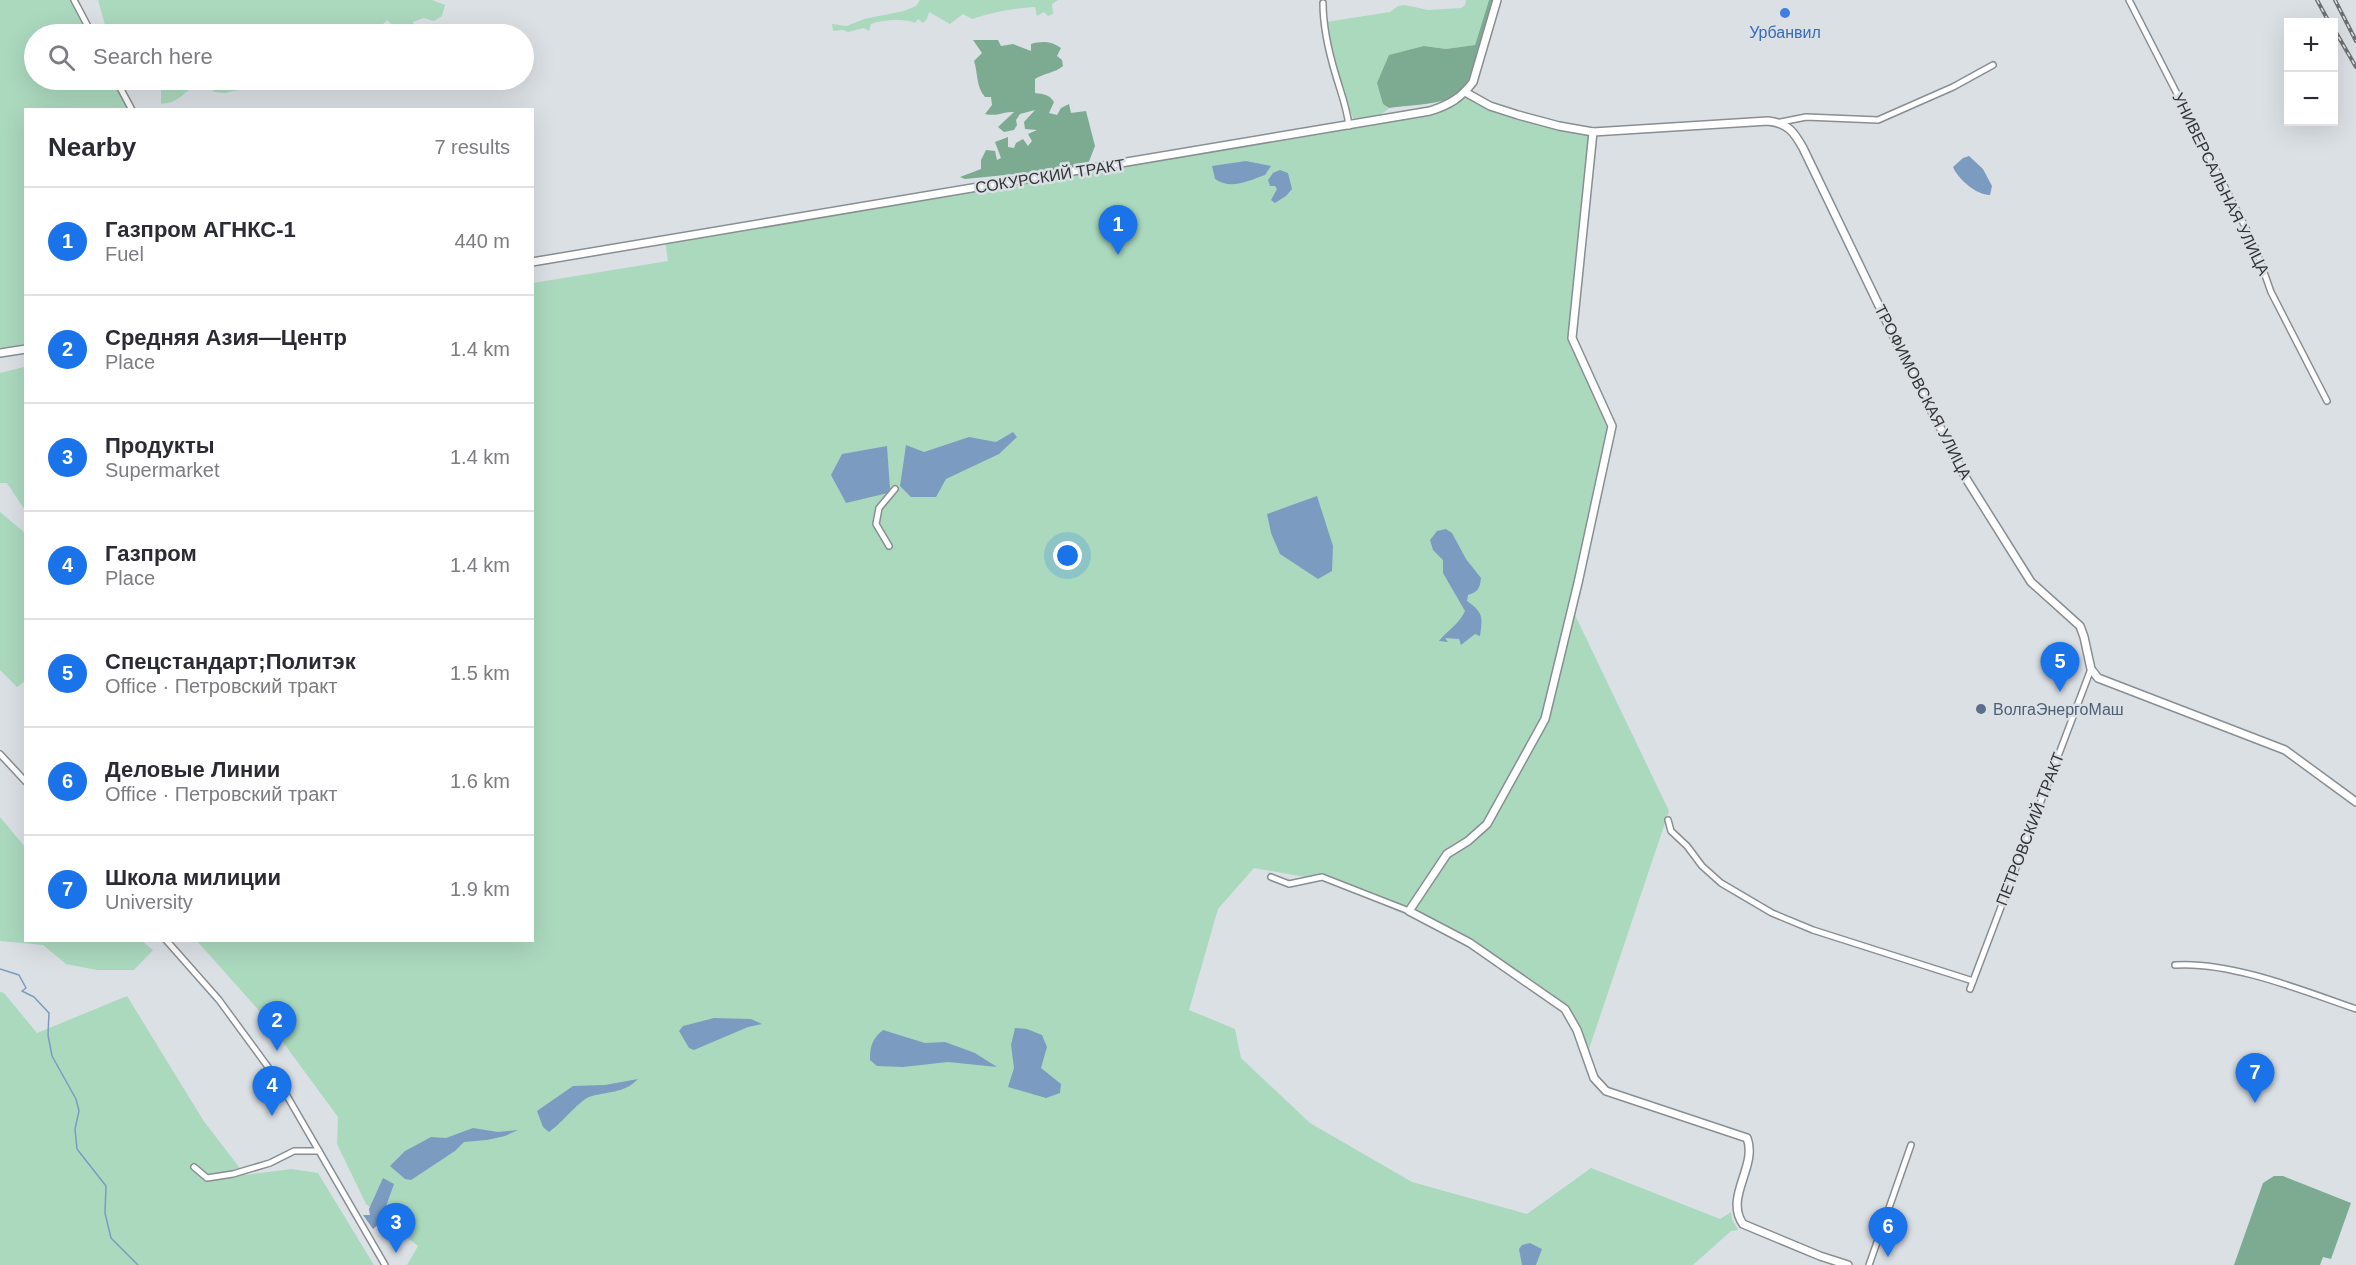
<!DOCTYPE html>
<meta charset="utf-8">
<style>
body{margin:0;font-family:Helvetica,sans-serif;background:#f2f2f3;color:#2b2b33}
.controls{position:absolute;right:18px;top:18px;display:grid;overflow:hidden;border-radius:0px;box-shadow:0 6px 24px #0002}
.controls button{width:54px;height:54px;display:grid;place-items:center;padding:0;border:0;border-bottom:2px solid #e1e1e2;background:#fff;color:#2b2b33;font:30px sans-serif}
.you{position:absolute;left:1068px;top:556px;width:21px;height:21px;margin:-15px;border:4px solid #fff;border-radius:50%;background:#1a73e8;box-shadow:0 0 0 9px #1a73e833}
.badge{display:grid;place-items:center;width:39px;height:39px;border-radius:50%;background:#1a73e8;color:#fff;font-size:20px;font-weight:700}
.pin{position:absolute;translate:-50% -50px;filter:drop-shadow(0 2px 3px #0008)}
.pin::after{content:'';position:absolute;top:32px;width:21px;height:18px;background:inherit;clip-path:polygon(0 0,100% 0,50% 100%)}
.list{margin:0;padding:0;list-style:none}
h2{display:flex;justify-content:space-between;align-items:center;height:78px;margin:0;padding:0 24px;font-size:26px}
h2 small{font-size:20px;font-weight:400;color:#7c7c81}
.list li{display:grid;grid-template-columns:39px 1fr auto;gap:18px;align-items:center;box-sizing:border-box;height:108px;padding:0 24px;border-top:2px solid #e1e1e2}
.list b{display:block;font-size:22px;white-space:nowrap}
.list p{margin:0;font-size:20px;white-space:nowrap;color:#7c7c81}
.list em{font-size:20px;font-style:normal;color:#7c7c81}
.icon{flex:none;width:33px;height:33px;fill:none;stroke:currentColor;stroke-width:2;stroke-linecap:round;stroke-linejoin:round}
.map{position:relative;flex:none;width:2356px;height:1265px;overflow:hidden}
.search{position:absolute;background:#fff;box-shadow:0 6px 24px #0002;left:24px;top:24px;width:510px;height:66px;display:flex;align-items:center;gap:15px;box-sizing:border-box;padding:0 21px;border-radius:33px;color:#7c7c81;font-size:22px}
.panel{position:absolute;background:#fff;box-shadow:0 6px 24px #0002;left:24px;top:108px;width:510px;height:834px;border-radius:0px}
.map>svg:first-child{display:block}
</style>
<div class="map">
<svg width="2356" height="1265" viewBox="0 0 2356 1265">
<rect width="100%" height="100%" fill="#dbe0e5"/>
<g fill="#abd9be">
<path d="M0 0H71L89 34H34V80H113L129 109 26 110 25 344 0 348Z"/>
<path d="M98 0H432L445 5 442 16 434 21 424 18 413 22 414 27 409 29 405 34H400L398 30 387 20 380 27 383 34H130V32L121 27 105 25Z"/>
<path d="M920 0H1058L1052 4 1053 14 1048 16 1044 12 1037 16 1035 7C1013 8 993 12 972 19L963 14 950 24 929 12 927 19 923 23 918 19 915 23C905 18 881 20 871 24L869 31 864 28 848 32 843 30 833 31 832 24 847 26 864 19 904 11 916 6Z"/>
<path d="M1466 0H1489L1475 45 1446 49 1424 46 1383 104 1389 108C1382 116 1364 121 1353 118L1335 72 1326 22 1390 12 1398 6 1405 5 1428 10 1461 8 1465 5Z"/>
<path d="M157 80H252L251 87 225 93 214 92 206 81C187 84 184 103 161 104V87Z"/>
<path d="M1465 92 1490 106 1593 132 1572 338 1612 426 1571 613 1575 615 1669 811 1588 1052 1571 1018 1503 966 1409 911 1406 915 1328 881 1254 868 1218 909 1189 1010 1235 1029 1241 1058 1310 1123 1412 1182 1527 1214 1591 1168 1720 1219 1731 1212 1732 1219 1738 1230 1731 1231 1693 1265H407L418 1246 366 1204 337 1144 338 1117 263 1015 197 941 532 940 533 283 668 261 665 240 1430 111Z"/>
<path d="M24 367 26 372 25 510 7 483H0V373Z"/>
<path d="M0 512 25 533V681L17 687 0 670Z"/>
<path d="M0 817 25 847 26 940 142 941 153 950 134 970H97L66 964 43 945 0 941Z"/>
<path d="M0 992 4 993 37 1033 127 996 203 1120 245 1175 291 1169 318 1173 374 1265H0Z"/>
</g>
<g fill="#7cab91">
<path d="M1489 0H1493C1485 28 1478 88 1449 99 1431 105 1408 105 1389 108L1383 104 1377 83 1389 55 1424 46 1446 49 1475 45Z"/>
<path d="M973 40H998L1001 46 1013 44 1031 51V44C1042 41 1051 41 1061 48L1057 56 1062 60 1063 66C1055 73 1044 73 1035 79V93C1044 94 1050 95 1054 102L1049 113 1057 115 1061 108 1069 104 1071 113 1086 111 1095 146 1088 164 1045 171 965 179 960 177 981 169V160L986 150 995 151 997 160 1001 158 995 142 1008 137V147L1014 148 1016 143 1023 139 1028 146 1032 141 1028 134 1037 130 1025 129 1024 122 1035 110 1020 114 1016 120 1017 125 1014 130 1004 132 998 127 1014 112C1002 111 999 117 985 114L992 105 991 97H985C976 87 978 73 974 61L982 53Z"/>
<path d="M2274 1176H2283L2351 1203 2331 1259 2323 1257 2320 1265H2234L2263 1183Z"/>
</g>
<g fill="#7b9cc0">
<path d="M1969 156 1983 169 1992 186 1990 195C1976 195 1958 179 1953 167L1963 158Z"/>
<path d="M1246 161 1271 166 1265 175C1248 181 1231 190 1215 179L1212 166Z"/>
<path d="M1280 170 1288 173 1292 189 1286 196 1275 203 1271 200 1277 189 1275 186H1270L1268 180 1273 173Z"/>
<path d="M1013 432 1017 437 999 454 946 479 936 497H911L900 486 906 445 924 452 969 437 996 442Z"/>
<path d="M887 446 890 489 888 493 846 503 831 475 842 454Z"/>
<path d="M1317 496 1333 546 1332 571 1318 579 1280 554 1271 533 1267 514Z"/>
<path d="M1446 529 1452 533 1466 559 1481 578C1480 588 1478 592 1468 595L1467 601C1483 612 1483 617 1480 636L1475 634 1461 645 1459 639 1445 638 1448 642 1439 641C1447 631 1460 623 1465 611L1443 573V560L1433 550 1430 540 1437 531Z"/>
<path d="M714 1018 751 1019 762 1024 748 1027 694 1050 689 1048 679 1031 683 1026Z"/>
<path d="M1015 1028 1027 1029 1042 1035 1047 1047 1041 1068 1061 1084 1060 1093 1046 1098 1008 1087 1014 1068 1011 1045Z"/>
<path d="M883 1030 925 1043 945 1042 975 1053 997 1067 948 1062 903 1067 877 1066 870 1060C870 1046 872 1039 883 1030Z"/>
<path d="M638 1079C624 1094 607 1091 589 1097 579 1101 561 1124 549 1132L543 1127 537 1111 573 1086 605 1085Z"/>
<path d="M473 1128 498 1132 518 1130 505 1136 487 1140 464 1142 455 1151 411 1180 405 1179 390 1166 405 1151 431 1137 446 1138Z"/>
<path d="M383 1178 394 1184 380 1223 373 1229 363 1215H370L369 1209Z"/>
<path d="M1530 1243 1542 1249 1536 1265H1522L1519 1249 1522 1245Z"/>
</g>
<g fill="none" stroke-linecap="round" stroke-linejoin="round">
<path stroke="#7b9cc0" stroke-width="1.5" d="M0 969 19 975 26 988 22 991 34 997 49 1013 48 1035 52 1056 76 1099 79 1111 75 1129 77 1149 106 1186 105 1213 111 1238 138 1265"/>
<g stroke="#898e93" stroke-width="8">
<g id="street">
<path d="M74 0 92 34"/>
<path d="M2129 0 2254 244 2271 292 2327 401"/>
<path d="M1323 3C1323 27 1329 53 1336 76 1341 93 1347 108 1349 126"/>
<path d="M116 80 132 110"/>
<path d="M1781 122 1806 117 1878 120 1953 87 1993 65"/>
<path d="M889 546 876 524 879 508 895 489"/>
<path d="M0 754 26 782"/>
<path d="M1668 820 1671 831 1687 846 1702 866 1721 883 1772 913 1813 930 1973 981"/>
<path d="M1271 877 1289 884 1322 877 1409 911"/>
<path d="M166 940 219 1000 279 1082 385 1265"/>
<path d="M2175 965C2230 961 2304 991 2356 1009"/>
<path d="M1970 989 2091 669"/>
<path d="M194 1167 207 1178 233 1174 270 1163 294 1151H319"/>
<path d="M1869 1265 1911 1145"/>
</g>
</g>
<g stroke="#898e93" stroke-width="10">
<g id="secondary">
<path d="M1465 92 1490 106 1518 115 1559 126 1593 132 1768 121C1788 123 1794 132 1803 148L1896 341 1967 480 2031 582 2080 626 2084 637 2091 669 2098 678 2285 750 2356 802"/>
<path d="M1593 132 1572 338 1612 426 1578 583 1545 719 1487 824 1468 841 1447 854 1409 911 1470 943 1565 1009 1577 1030 1594 1078 1606 1091 1747 1138C1758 1166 1724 1197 1743 1224L1820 1256 1848 1265"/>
<path d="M532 262 1430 111C1449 105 1461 98 1473 82L1497 0"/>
<path d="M0 353 26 349"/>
</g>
</g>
<use href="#street" stroke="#fff" stroke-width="5"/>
<use href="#secondary" stroke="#fff" stroke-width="7"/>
<g stroke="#6d7073" stroke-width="4">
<g id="rail">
<path d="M2317 0 2329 22"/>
<path d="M2335 0 2356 41"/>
<path d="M2334 29 2356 67"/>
</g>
</g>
<use href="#rail" stroke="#dbe0e5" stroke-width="1.5" stroke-dasharray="4.5" stroke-linecap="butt"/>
</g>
<circle fill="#3f7fe0" stroke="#dbe0e5" stroke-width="2" cx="1785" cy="13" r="6"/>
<circle fill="#5c6f8a" stroke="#dbe0e5" stroke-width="2" cx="1981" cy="709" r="6"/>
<g text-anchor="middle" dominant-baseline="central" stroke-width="5" stroke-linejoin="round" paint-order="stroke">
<g font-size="16" fill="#366cbe" stroke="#dbe0e5">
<text x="1785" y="32">Урбанвил</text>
</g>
<g font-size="16" fill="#323436" stroke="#dbe0e5">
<text transform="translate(1050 176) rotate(-9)">СОКУРСКИЙ ТРАКТ</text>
<text transform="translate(2221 184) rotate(64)">УНИВЕРСАЛЬНАЯ УЛИЦА</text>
<text transform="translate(1923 392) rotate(63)">ТРОФИМОВСКАЯ УЛИЦА</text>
<text transform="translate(2030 829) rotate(-69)">ПЕТРОВСКИЙ ТРАКТ</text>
</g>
<g font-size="16" fill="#4e5e75" stroke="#dbe0e5" text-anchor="start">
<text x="1993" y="709">ВолгаЭнергоМаш</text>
</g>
</g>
</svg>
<div class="controls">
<button>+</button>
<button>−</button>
</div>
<div class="you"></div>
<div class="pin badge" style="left:1118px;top:255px">1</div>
<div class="pin badge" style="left:277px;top:1051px">2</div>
<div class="pin badge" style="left:396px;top:1253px">3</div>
<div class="pin badge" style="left:272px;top:1116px">4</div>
<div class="pin badge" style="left:2060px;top:692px">5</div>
<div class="pin badge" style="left:1888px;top:1257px">6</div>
<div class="pin badge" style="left:2255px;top:1103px">7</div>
<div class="search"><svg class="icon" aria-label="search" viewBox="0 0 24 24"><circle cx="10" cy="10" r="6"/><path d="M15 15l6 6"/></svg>Search here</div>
<section class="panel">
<h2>Nearby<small>7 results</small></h2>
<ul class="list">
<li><span class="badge">1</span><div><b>Газпром АГНКС-1</b><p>Fuel</p></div><em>440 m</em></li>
<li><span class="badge">2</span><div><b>Средняя Азия—Центр</b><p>Place</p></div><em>1.4 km</em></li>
<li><span class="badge">3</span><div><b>Продукты</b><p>Supermarket</p></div><em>1.4 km</em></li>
<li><span class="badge">4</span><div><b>Газпром</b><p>Place</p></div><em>1.4 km</em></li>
<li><span class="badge">5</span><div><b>Спецстандарт;Политэк</b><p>Office · Петровский тракт</p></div><em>1.5 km</em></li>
<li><span class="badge">6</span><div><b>Деловые Линии</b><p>Office · Петровский тракт</p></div><em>1.6 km</em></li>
<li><span class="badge">7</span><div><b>Школа милиции</b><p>University</p></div><em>1.9 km</em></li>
</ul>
</section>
</div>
